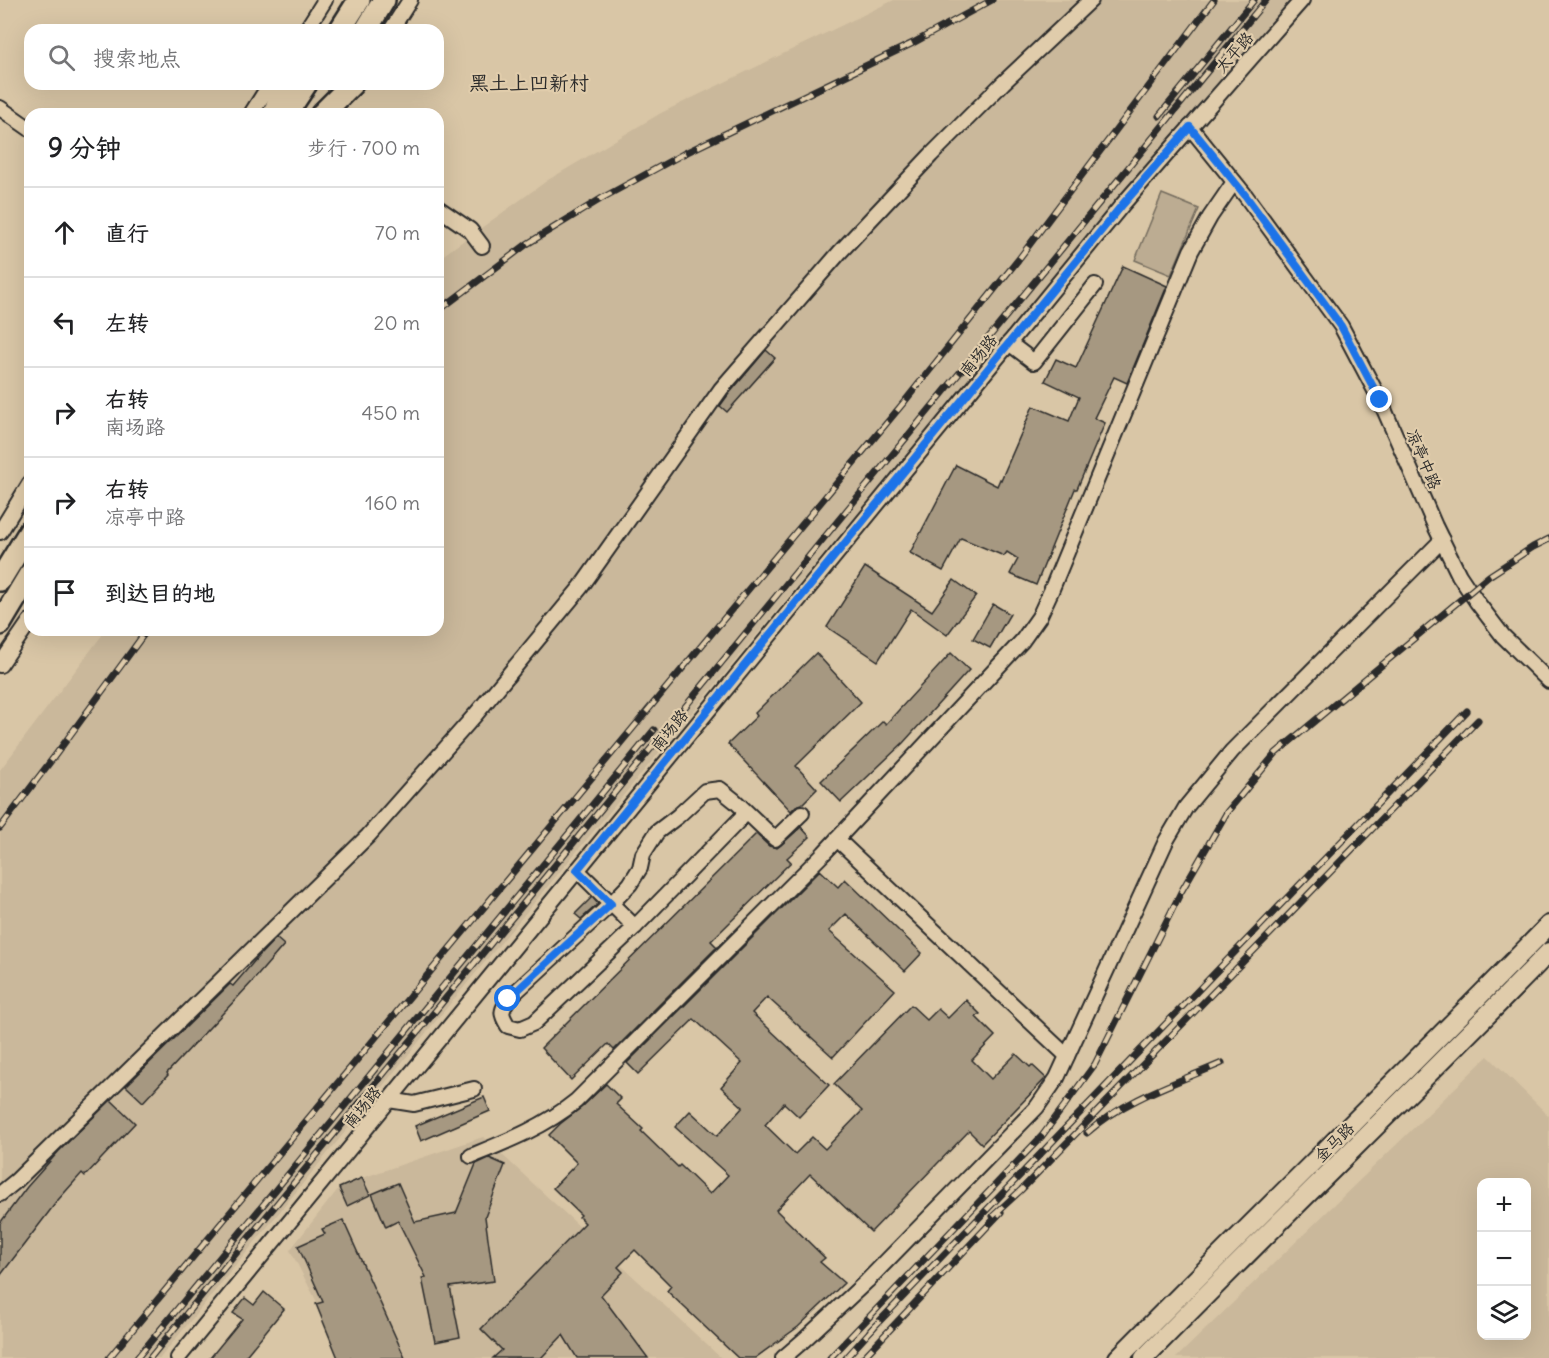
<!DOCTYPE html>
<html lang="zh">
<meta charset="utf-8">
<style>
body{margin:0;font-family:Delius,"LXGW WenKai TC",sans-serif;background:#f2f2f2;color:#202124}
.controls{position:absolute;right:18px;bottom:18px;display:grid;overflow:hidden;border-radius:12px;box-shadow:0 6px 24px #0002}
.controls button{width:54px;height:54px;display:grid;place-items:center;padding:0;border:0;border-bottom:2px solid #e0e0e0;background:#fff;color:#202124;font:30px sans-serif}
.stop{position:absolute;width:18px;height:18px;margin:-14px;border:4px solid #1a73e8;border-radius:50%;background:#fff}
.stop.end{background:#1a73e8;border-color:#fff;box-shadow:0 2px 6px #0008}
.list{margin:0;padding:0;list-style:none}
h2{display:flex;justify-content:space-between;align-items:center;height:78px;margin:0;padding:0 24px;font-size:26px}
h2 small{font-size:20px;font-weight:400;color:#757577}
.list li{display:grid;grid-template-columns:39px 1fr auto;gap:18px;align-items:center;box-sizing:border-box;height:90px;padding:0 24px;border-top:2px solid #e0e0e0}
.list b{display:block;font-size:22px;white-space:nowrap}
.list p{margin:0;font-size:20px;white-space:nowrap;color:#757577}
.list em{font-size:20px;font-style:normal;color:#757577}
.icon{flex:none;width:33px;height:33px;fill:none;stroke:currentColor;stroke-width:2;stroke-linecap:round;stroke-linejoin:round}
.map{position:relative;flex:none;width:1549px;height:1358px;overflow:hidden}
.search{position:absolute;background:#fff;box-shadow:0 6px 24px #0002;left:24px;top:24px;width:420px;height:66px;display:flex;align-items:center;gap:15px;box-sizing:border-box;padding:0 21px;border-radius:18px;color:#757577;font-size:22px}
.panel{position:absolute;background:#fff;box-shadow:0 6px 24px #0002;left:24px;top:108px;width:420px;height:528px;border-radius:18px}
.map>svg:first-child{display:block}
</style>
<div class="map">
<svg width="1549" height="1358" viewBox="0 0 1549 1358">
<rect width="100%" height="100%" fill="#d9c6a6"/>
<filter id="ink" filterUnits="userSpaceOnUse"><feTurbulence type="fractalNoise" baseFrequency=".0167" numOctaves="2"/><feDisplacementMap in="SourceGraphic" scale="12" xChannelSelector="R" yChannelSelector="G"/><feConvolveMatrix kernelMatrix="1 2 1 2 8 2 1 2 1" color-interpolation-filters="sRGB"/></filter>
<g filter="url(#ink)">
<g fill="#cab89b" fill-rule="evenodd">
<path d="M894 0H1293L878 489 435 1022 160 1358H0V770L106 630H438V259L548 180 661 113Z"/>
<path d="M1488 1056 1549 1116V1358H1176ZM1482 1182H1526V1336H1482Z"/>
<path d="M483 1137 721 1358H346L290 1250 339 1188 362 1178Z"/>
</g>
<path fill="#bcac92" stroke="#746c5e" stroke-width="1.5" d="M1162 194 1199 209 1171 275 1135 260Z"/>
<g fill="#a69881" stroke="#2b2b2b" stroke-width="1.5">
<path d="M1123 266 1167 286 1127 383 1114 377 1094 418 1105 423 1077 489H1075L1036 585 1010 574 1018 559 1007 552 1004 556 961 538 943 571 910 553 956 465 997 486 1000 479 1001 480 1033 406 1069 421 1079 397 1045 381 1056 359 1076 368Z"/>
<path d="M766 350 775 358 727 412 720 406 728 395Z"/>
<path d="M865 567 932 611 954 580 976 596 947 635 911 609 878 661 827 627Z"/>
<path d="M993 604 1010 614 990 648 973 639Z"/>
<path d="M816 653 861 702 796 766 817 789 802 804 796 806 791 811 728 744 757 716 755 713Z"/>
<path d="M951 653 969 670 903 743 841 802 821 781 883 721 886 724Z"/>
<path d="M801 827 810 837 787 858 791 862 711 941 717 947 614 1050 608 1044 571 1080 541 1048 756 834 769 846 777 848 781 845Z"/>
<path d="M820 870 838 887 845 879 922 953 905 971 846 914 829 931 895 990 833 1057 767 997 752 1013 829 1085 799 1117 784 1103 765 1125 795 1154 812 1137 825 1149 862 1111 834 1084 911 1005 927 1020 938 1009 948 1018 966 1000 980 1014 976 1017 995 1036 972 1060 991 1079 1016 1054 1030 1067 1032 1065 1046 1078 982 1144 969 1131 871 1232 810 1174 776 1210 825 1258 820 1262 844 1283 798 1327 755 1358H738L667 1291 671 1286 635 1250 618 1267 623 1272 601 1295 648 1358H577L563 1335 541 1358H493L502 1350 481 1329 585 1223 579 1217 581 1215 553 1188 577 1163 549 1135 560 1124 582 1107 606 1084 621 1099 616 1104 643 1129 641 1131 678 1167 680 1165 710 1194 728 1175 675 1127 690 1111 717 1136 743 1107 721 1087 742 1063 694 1019 638 1074 627 1063Z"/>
<path d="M592 897 598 904 581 919 575 914Z"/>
<path d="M276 938 284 945 252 982 167 1073 168 1075 143 1102 126 1086 230 984 233 986 257 958Z"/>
<path d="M484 1097 490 1111 421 1141 415 1126Z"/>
<path d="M111 1100 135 1123 85 1176 82 1173 58 1200 0 1276V1223L27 1187 59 1151Z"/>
<path d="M489 1158 505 1165 485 1217 494 1281 450 1287 460 1337 435 1342 422 1278 426 1277 398 1221 386 1227 372 1194 398 1183 415 1222 456 1213 476 1164Z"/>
<path d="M362 1178 370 1195 347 1206 339 1188Z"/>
<path d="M343 1220 379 1300 405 1358H338L316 1304 323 1302 298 1246 325 1234 322 1229Z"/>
<path d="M264 1292 284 1309 244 1358H210L242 1319 233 1313 245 1298 254 1305Z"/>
</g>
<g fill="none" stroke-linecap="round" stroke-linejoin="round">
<g stroke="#2b2b2b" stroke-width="18">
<g id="minor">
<path d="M306 30 325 0"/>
<path d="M391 30 410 0"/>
<path d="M0 108 30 129"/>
<path d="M251 114 270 84"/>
<path d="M1190 127 1245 195 1341 326 1380 400 1435 526 1459 575 1477 602 1503 636 1549 681"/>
<path d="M438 208 470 230 482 246"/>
<path d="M1009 343 1034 362 1095 285"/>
<path d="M0 532 30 483"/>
<path d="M0 665 30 621"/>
<path d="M746 813 635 927 534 1023 520 1029 508 1026C500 1013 501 1012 508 999L611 904 630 884 640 868 643 854 657 832 678 816 705 791 720 789 735 801 775 839 802 813"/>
<path d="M837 839 1067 1056"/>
<path d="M577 870 635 927"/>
<path d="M389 1100 414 1104 474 1089"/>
<path d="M471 1156C508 1141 544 1127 576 1101L824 853 1022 641 1039 617 1051 591 1191 251 1210 217 1234 182"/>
<path d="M0 1194 16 1181 368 836 476 714 581 587 721 389 840 252 931 155 1003 83 1091 0"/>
<path d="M178 1358 1123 204 1302 0"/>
<path d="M783 1358 804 1340 867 1281 1037 1107 1057 1078 1166 841 1186 807 1232 751 1442 540"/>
</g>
</g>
<g stroke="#2b2b2b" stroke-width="22">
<g id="major">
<path d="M1118 1358C1261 1213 1407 1071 1549 925"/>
<path d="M1144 1358C1278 1221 1416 1089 1549 952"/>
</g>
</g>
<g stroke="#2b2b2b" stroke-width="26">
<g id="highway">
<path d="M340 30 359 0"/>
<path d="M366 30 384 0"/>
<path d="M274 114 284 84"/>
<path d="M286 114 306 84"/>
<path d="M322 114 352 84"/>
<path d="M0 580 30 531"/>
<path d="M0 624 30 574"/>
</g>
</g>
<use href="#minor" stroke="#e0ccab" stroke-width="14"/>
<use href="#major" stroke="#e0ccab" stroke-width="18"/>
<use href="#highway" stroke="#e0ccab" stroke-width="21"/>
<g stroke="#2b2b2b" stroke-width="7">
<g id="rail">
<path d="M1159 116 1254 0"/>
<path d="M438 311 527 244 604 197 683 154 913 43 992 0"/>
<path d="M0 828 57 753 147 630"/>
<path d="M1087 1133C1125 1099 1176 1083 1222 1063"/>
<path d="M993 1216 1021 1190 1478 720"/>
<path d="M870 1331 1467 711"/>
<path d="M109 1358 905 401 1018 260 1214 0"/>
<path d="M137 1358 654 730"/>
<path d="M150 1358 1266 0"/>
<path d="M830 1358 1042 1136 1095 1064 1181 892 1227 812 1276 753 1489 576 1533 547 1549 539"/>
<path d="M846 1358 874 1327"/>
<path d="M863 1358 1001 1212"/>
</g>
</g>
<use href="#rail" stroke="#e0ccab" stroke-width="4.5" stroke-dasharray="14" stroke-linecap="butt"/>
</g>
</g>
<g fill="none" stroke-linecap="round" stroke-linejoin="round" filter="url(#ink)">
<path stroke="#1a73e8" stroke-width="8" d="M508 999 611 904 577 870 1123 204 1190 127 1245 195 1341 326 1380 400"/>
</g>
<g text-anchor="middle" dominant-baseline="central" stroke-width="4.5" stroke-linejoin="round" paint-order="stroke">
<g font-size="16" fill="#2b2b2b" stroke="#e0ccab">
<text transform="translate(1234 52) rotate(-49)">太平路</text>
<text transform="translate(978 355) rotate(-51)">南场路</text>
<text transform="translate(1424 459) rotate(67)">凉亭中路</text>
<text transform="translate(669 730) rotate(-51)">南场路</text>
<text transform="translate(362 1107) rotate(-51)">南场路</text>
<text transform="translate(1334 1142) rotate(-45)">金马路</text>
</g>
<g font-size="20" fill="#2b2b2b" stroke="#e0ccab">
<text x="529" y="82">黑土上凹新村</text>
</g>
</g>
</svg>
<div class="controls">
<button>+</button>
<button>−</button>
<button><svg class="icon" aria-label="layers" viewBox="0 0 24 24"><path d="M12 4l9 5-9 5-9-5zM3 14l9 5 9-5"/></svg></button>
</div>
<div class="stop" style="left:508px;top:999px"></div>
<div class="stop end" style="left:1380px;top:400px"></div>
<div class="search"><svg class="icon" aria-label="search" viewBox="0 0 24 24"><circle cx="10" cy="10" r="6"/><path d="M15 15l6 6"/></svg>搜索地点</div>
<section class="panel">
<h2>9 分钟<small>步行 · 700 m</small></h2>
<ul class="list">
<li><svg class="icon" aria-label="ahead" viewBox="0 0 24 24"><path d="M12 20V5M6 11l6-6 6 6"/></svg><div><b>直行</b></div><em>70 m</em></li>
<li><svg class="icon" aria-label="left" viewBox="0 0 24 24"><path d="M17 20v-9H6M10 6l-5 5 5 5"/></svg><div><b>左转</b></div><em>20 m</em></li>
<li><svg class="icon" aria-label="right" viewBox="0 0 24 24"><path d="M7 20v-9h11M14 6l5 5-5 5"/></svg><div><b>右转</b><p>南场路</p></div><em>450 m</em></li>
<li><svg class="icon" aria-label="right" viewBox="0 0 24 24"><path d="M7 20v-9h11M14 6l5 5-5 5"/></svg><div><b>右转</b><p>凉亭中路</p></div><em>160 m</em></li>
<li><svg class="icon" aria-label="arrive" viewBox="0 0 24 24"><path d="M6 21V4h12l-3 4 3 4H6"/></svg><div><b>到达目的地</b></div></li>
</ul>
</section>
</div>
